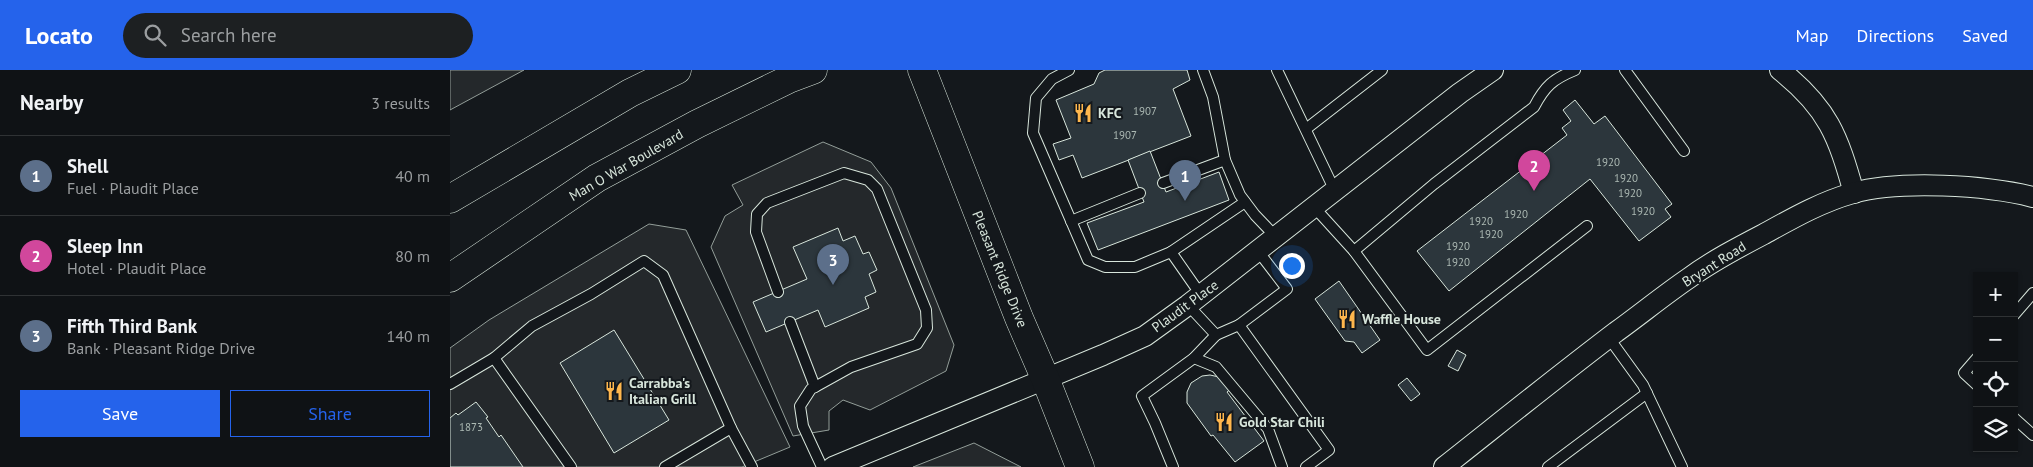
<!DOCTYPE html>
<meta charset="utf-8">
<style>
body{margin:0;font-family:"PT Sans",sans-serif;background:#1d2022;color:#f1f3f6}
.controls{position:absolute;right:15px;bottom:15px;display:grid;overflow:hidden;border-radius:0px;box-shadow:0 1px 4px #0004}
.controls button{width:45px;height:45px;display:grid;place-items:center;padding:0;border:0;border-bottom:1px solid #2f3234;background:#0f1215;color:#f1f3f6;font:25px sans-serif}
.you{position:absolute;left:841px;top:195px;width:18px;height:18px;margin:-12px;border:4px solid #fff;border-radius:50%;background:#1a73e8;box-shadow:0 0 0 8px #1a73e833}
.badge{display:grid;place-items:center;width:32px;height:32px;border-radius:50%;background:#2563eb;color:#fff;font-size:16px;font-weight:700}
.pin{position:absolute;translate:-50% -41px;filter:drop-shadow(0 1px 2px #0008)}
.pin::after{content:'';position:absolute;top:26px;width:18px;height:15px;background:inherit;clip-path:polygon(0 0,100% 0,50% 100%)}
.list{margin:0;padding:0;list-style:none}
h2{display:flex;justify-content:space-between;align-items:center;height:65px;margin:0;padding:0 20px;font-size:21px}
h2 small{font-size:16px;font-weight:400;color:#9b9ea0}
.list li{display:grid;grid-template-columns:32px 1fr auto;gap:15px;align-items:center;box-sizing:border-box;height:80px;padding:0 20px;border-top:1px solid #2f3234}
.list b{display:block;font-size:19px;white-space:nowrap}
.list p{margin:0;font-size:16px;white-space:nowrap;color:#9b9ea0}
.list em{font-size:16px;font-style:normal;color:#9b9ea0}
.actions{display:flex;gap:10px;padding:15px 20px}
.actions a{flex:1;padding:11px 0;border:1px solid #2563eb;border-radius:0px;text-align:center;font-size:18px;color:#2563eb}
.actions .main{background:#2563eb;color:#fff}
.icon{flex:none;width:28px;height:28px;fill:none;stroke:currentColor;stroke-width:2;stroke-linecap:round;stroke-linejoin:round}
.map{position:relative;flex:none;width:1583px;height:397px;overflow:hidden}
header{display:flex;align-items:center;gap:30px;box-sizing:border-box;height:70px;padding:0 25px;background:#2563eb;color:#fff}
header strong{font-size:24px}
nav{display:flex;gap:28px;margin-inline-start:auto;font-size:18px}
.search{width:350px;height:45px;background:#1d2022;display:flex;align-items:center;gap:12px;box-sizing:border-box;padding:0 18px;border-radius:28px;color:#9b9ea0;font-size:19px}
main{display:flex}
aside{flex:1;background:#0f1215}
.map>svg:first-child{display:block}
</style>
<header>
<strong>Locato</strong>
<div class="search"><svg class="icon" aria-label="search" viewBox="0 0 24 24"><circle cx="10" cy="10" r="6"/><path d="M15 15l6 6"/></svg>Search here</div>
<nav><a>Map</a><a>Directions</a><a>Saved</a></nav>
</header>
<main>
<aside>
<h2>Nearby<small>3 results</small></h2>
<ul class="list">
<li><span class="badge" style="background:#5c6f8a">1</span><div><b>Shell</b><p>Fuel · Plaudit Place</p></div><em>40 m</em></li>
<li><span class="badge" style="background:#d1479c">2</span><div><b>Sleep Inn</b><p>Hotel · Plaudit Place</p></div><em>80 m</em></li>
<li><span class="badge" style="background:#5c6f8a">3</span><div><b>Fifth Third Bank</b><p>Bank · Pleasant Ridge Drive</p></div><em>140 m</em></li>
</ul>
<div class="actions"><a class="main">Save</a><a>Share</a></div>
</aside>
<div class="map">
<svg width="1583" height="397" viewBox="0 0 1583 397">
<rect width="100%" height="100%" fill="#14181c"/>
<g fill="#24282b" stroke="#939e99">
<path d="M0 0H74L0 40Z"/>
<path d="M373 72 421 92 441 118 504 275 496 301 420 340 393 330 379 341V360L343 366 261 177 275 146 293 135 282 115Z"/>
<path d="M199 154 236 160 340 377 292 397H0V278L39 250Z"/>
<path d="M524 373 571 397H463Z"/>
</g>
<g fill="#2c363c" stroke="#d8e6dc">
<path d="M655 0H737L740 10 723 19 741 66 632 108 623 85 609 90 603 74 621 68 606 30 644 14 649 3Z"/>
<path d="M1125 30 1144 54 1155 46 1222 134 1215 139 1221 147 1189 171 1140 109 999 221 967 181 1117 65 1112 58 1121 51 1113 40Z"/>
<path d="M700 81 716 122 769 102 779 130 648 180 637 153 694 132 678 90Z"/>
<path d="M388 158 393 171 405 166 413 184 419 182 427 200 419 204 426 222 415 227 419 238 375 257 368 240 316 262 303 232 357 209 343 177Z"/>
<path d="M889 211 930 270 912 283 904 272 895 271 865 229Z"/>
<path d="M164 260 219 350 164 383 110 293Z"/>
<path d="M1007 280 1016 285 1008 301 998 296Z"/>
<path d="M760 305 769 307 781 319 777 322 814 371 785 392 763 365 761 366 737 333V322L741 313 752 306Z"/>
<path d="M957 308 970 324 961 331 948 315Z"/>
<path d="M26 332 38 347 36 348 49 367 51 365 73 397H0V348L6 343 8 345Z"/>
</g>
<g fill="none" stroke-linecap="round" stroke-linejoin="round">
<g stroke="#d8e6dc" stroke-width="12">
<g id="lane">
<path d="M619 0 602 9 586 28 583 63 638 190 655 197H685L721 182 751 225"/>
<path d="M753 0 763 27 775 90 790 125 805 145 826 167"/>
<path d="M827 0 885 121"/>
<path d="M1175 0 1234 81"/>
<path d="M856 59 932 0"/>
<path d="M713 113 775 90"/>
<path d="M864 137 904 181 984 114 1084 37C1095 16 1103 9 1125 0"/>
<path d="M621 151 690 123"/>
<path d="M904 181 977 280 1137 156"/>
<path d="M721 182 795 132"/>
<path d="M328 222 306 162 307 144 317 133 394 103 418 110 427 119 476 240 477 258 467 274 401 297 365 317 340 252"/>
<path d="M1564 245 1583 223"/>
<path d="M789 255 837 219 808 181"/>
<path d="M766 265 789 255 879 380 856 397"/>
<path d="M1159 268 1193 315 1232 397"/>
<path d="M44 288 121 397"/>
<path d="M744 288 766 297 818 359 832 397"/>
<path d="M1527 288 1514 303 1527 315"/>
<path d="M0 314 44 288 82 256 141 224 194 191 213 205 281 358 302 397"/>
<path d="M365 317 361 319 350 336 353 356 372 397"/>
<path d="M1564 348 1583 365"/>
<path d="M215 397 281 358"/>
<path d="M723 397 705 353 692 326 744 288 766 265 738 235"/>
<path d="M1098 397 1197 323"/>
</g>
</g>
<g stroke="#d8e6dc" stroke-width="22">
<g id="street">
<path d="M1330 0C1378 38 1388 66 1404 123"/>
<path d="M383 397 653 285 695 266 738 235 1010 23 1043 0"/>
<path d="M994 397C1051 352 1108 306 1166 262 1191 244 1214 225 1239 208 1262 191 1289 177 1314 164 1343 148 1371 132 1403 123 1450 110 1536 115 1583 127"/>
</g>
</g>
<g stroke="#d8e6dc" stroke-width="29">
<path id="secondary" d="M472 0 569 248 595 308 630 397"/>
</g>
<g stroke="#d8e6dc" stroke-width="29">
<g id="primary">
<path d="M0 129 180 23 227 0"/>
<path d="M0 208 147 108 247 54 339 9 363 0"/>
</g>
</g>
<use href="#lane" stroke="#14181c" stroke-width="10"/>
<use href="#street" stroke="#14181c" stroke-width="20"/>
<use href="#secondary" stroke="#14181c" stroke-width="28"/>
<use href="#primary" stroke="#14181c" stroke-width="28"/>
</g>
<defs>
<g id="restaurant-bare" transform="scale(1.5)"><path d="M-5-6h1v4h1v-4h1v4h1v-4h1v5L-1.5 .5V6h-2V.5L-5-1ZM5-6V6H3V1.5H1.5Q1.5-4 5-6Z" fill="#ffb74d" stroke="#14181c" stroke-width="2.5" paint-order="stroke"/></g>
</defs>
<g fill-rule="evenodd">
<use href="#restaurant-bare" x="633" y="43"/>
<use href="#restaurant-bare" x="897" y="249"/>
<use href="#restaurant-bare" x="164" y="321"/>
<use href="#restaurant-bare" x="774" y="352"/>
</g>
<g text-anchor="middle" dominant-baseline="central" stroke-width="4" stroke-linejoin="round" paint-order="stroke">
<g font-size="11" fill="#adbab4">
<text x="695" y="41">1907</text>
<text x="675" y="65">1907</text>
<text x="1158" y="92">1920</text>
<text x="1176" y="108">1920</text>
<text x="1180" y="123">1920</text>
<text x="1193" y="141">1920</text>
<text x="1066" y="144">1920</text>
<text x="1031" y="151">1920</text>
<text x="1041" y="164">1920</text>
<text x="1008" y="176">1920</text>
<text x="1008" y="192">1920</text>
<text x="21" y="357">1873</text>
</g>
<g font-size="14" font-weight="bold" fill="#d8e6dc" stroke="#14181c" text-anchor="start">
<text x="648" y="43">KFC</text>
<text x="912" y="249">Waffle House</text>
<text x="179" y="313">Carrabba's<tspan x="179" dy="16">Italian Grill</tspan></text>
<text x="789" y="352">Gold Star Chili</text>
</g>
<g font-size="14" fill="#d8e6dc" stroke="#14181c">
<text transform="translate(176 95) rotate(-30)">Man O War Boulevard</text>
<text transform="translate(1264 194) rotate(-32)">Bryant Road</text>
<text transform="translate(550 199) rotate(68)">Pleasant Ridge Drive</text>
<text transform="translate(735 236) rotate(-36)">Plaudit Place</text>
</g>
</g>
</svg>
<div class="controls">
<button>+</button>
<button>−</button>
<button><svg class="icon" aria-label="locate" viewBox="0 0 24 24"><circle cx="12" cy="12" r="6"/><path d="M12 2v4M12 18v4M2 12h4M18 12h4"/></svg></button>
<button><svg class="icon" aria-label="layers" viewBox="0 0 24 24"><path d="M12 4l9 5-9 5-9-5zM3 14l9 5 9-5"/></svg></button>
</div>
<div class="you"></div>
<div class="pin badge" style="left:735px;top:131px;background:#5c6f8a">1</div>
<div class="pin badge" style="left:1084px;top:121px;background:#d1479c">2</div>
<div class="pin badge" style="left:383px;top:215px;background:#5c6f8a">3</div>
</div>
</main>
